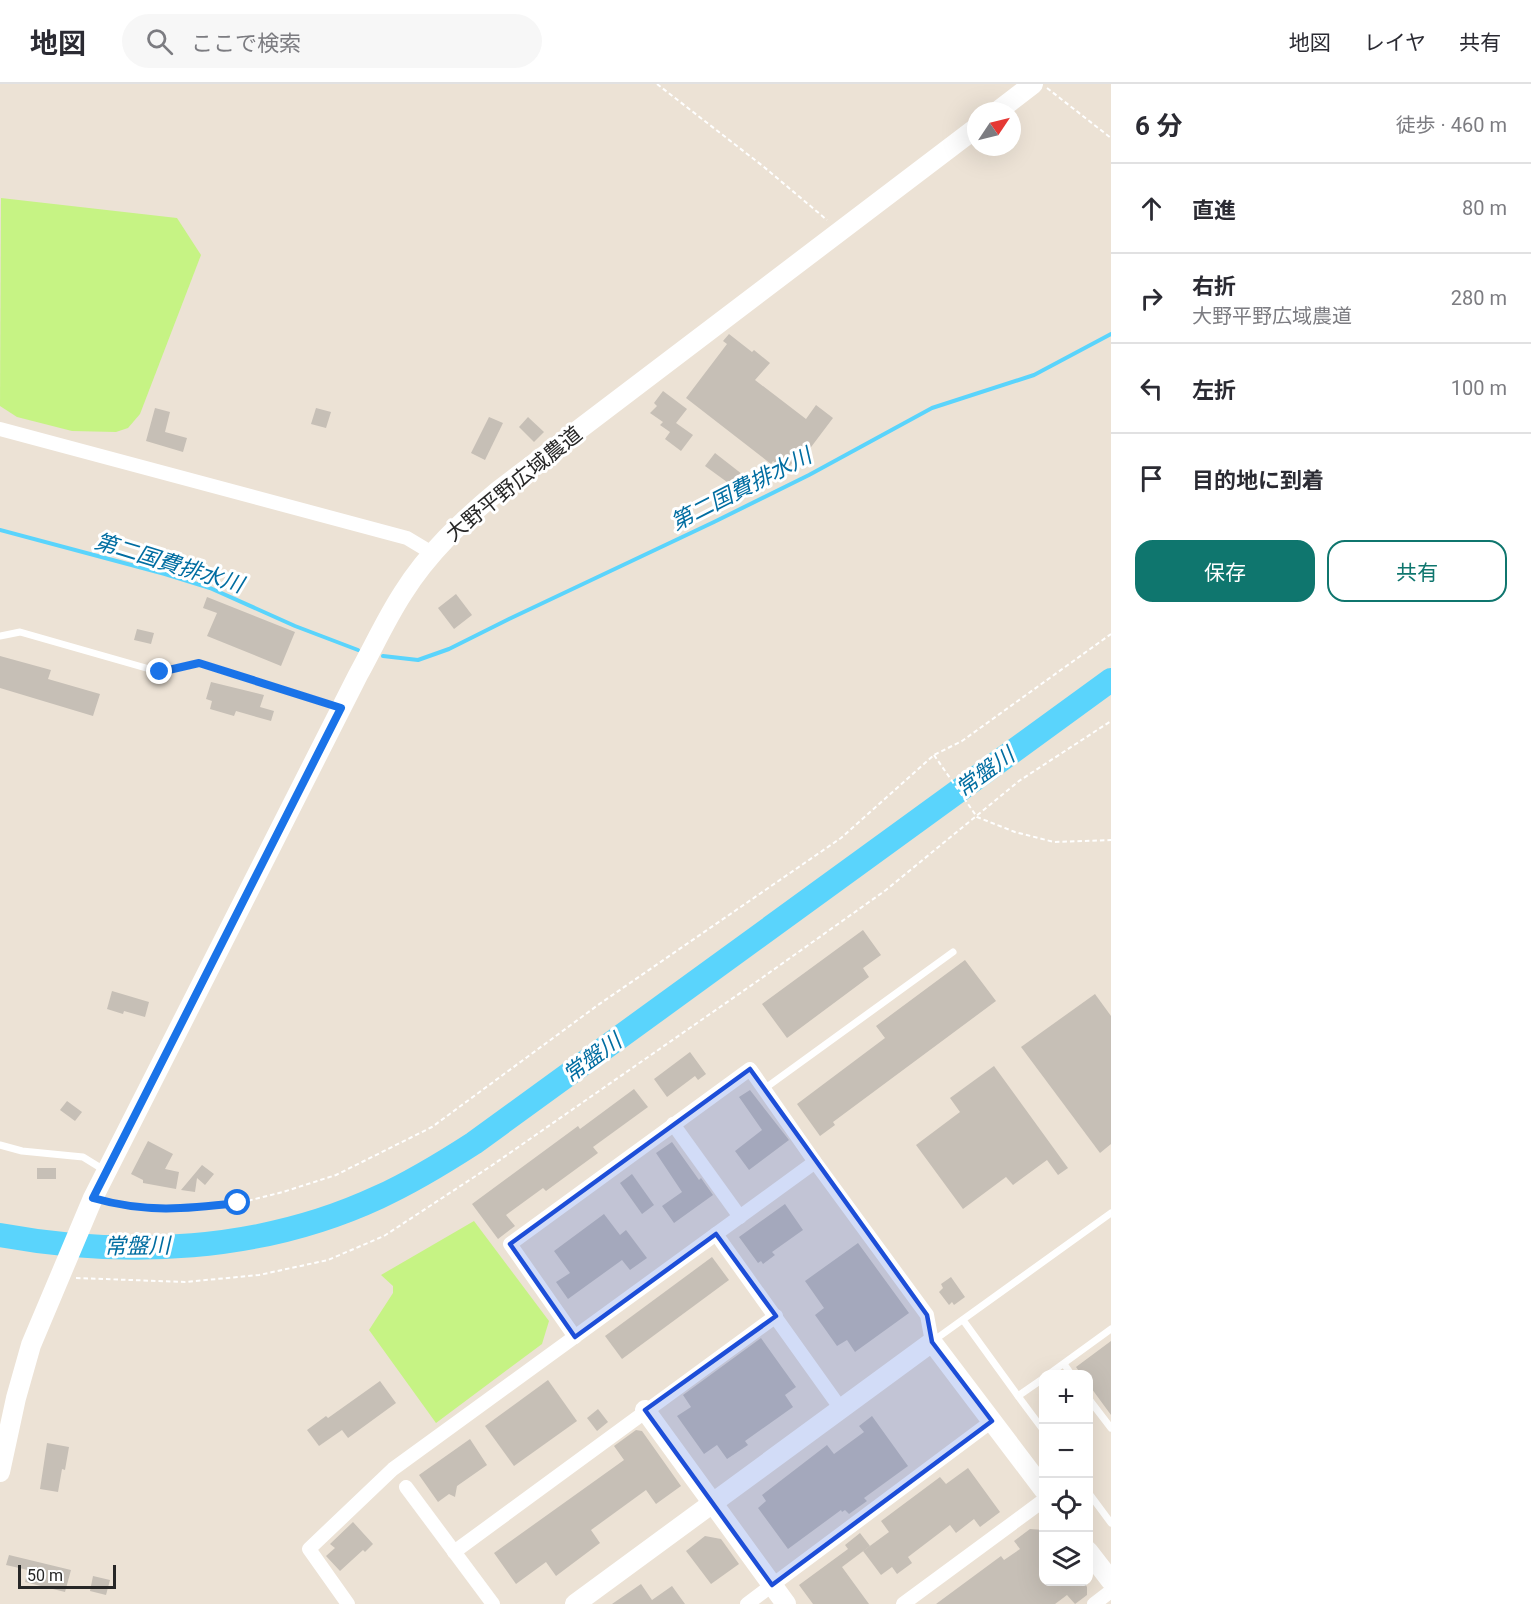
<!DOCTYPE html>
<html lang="ja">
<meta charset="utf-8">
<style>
body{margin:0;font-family:Roboto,"Noto Sans JP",sans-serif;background:#f7f7f7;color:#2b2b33}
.controls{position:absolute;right:18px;bottom:18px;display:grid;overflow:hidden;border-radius:12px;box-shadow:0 6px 24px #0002}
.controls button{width:54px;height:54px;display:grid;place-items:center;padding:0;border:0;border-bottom:2px solid #e1e1e2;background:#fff;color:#2b2b33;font:30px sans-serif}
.compass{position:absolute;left:967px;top:18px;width:54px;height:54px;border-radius:50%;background:#fff;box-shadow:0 6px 24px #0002;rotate:55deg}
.scale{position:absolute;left:18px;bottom:15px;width:98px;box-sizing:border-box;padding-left:6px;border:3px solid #272727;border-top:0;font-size:16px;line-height:21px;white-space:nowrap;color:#272727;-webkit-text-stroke:4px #fff;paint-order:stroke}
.stop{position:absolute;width:18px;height:18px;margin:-14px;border:4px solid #1a73e8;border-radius:50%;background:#fff}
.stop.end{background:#1a73e8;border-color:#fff;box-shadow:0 2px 6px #0008}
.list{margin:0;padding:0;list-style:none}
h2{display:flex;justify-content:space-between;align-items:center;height:78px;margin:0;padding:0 24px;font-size:26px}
h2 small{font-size:20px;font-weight:400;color:#7c7c81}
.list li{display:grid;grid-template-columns:39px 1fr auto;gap:18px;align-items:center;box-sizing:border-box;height:90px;padding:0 24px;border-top:2px solid #e1e1e2}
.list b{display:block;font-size:22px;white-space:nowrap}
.list p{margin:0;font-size:20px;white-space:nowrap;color:#7c7c81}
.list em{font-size:20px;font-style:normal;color:#7c7c81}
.actions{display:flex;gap:12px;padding:18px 24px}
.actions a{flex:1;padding:14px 0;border:2px solid #0f766e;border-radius:18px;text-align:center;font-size:21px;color:#0f766e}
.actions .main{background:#0f766e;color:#fff}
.icon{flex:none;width:33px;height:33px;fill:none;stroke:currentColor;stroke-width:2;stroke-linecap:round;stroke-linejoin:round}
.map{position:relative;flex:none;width:1111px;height:1520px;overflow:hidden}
header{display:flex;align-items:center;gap:36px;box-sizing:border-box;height:84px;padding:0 30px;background:#fff;border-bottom:2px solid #e1e1e2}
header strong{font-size:28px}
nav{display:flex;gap:33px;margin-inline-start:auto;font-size:21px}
.search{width:420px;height:54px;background:#f7f7f7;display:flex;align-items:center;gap:15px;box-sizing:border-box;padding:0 21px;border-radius:33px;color:#7c7c81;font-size:22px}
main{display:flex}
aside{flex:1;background:#fff}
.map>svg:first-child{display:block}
</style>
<header>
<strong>地図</strong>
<div class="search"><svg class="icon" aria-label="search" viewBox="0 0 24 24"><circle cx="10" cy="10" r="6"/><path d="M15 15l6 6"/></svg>ここで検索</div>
<nav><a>地図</a><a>レイヤ</a><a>共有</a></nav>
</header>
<main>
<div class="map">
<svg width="1111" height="1520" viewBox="0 0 1111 1520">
<rect width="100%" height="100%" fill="#ece2d5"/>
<g fill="#c6f384">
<path d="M1 114 177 134 201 171 140 330 128 344 116 348 72 347 17 333 0 322Z"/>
<path d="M474 1137 549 1237 542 1260 436 1339 369 1246 393 1209V1202L381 1191Z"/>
</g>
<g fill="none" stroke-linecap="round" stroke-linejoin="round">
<g stroke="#5ad4fc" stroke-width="4">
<path d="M0 446 165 490 210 504 295 542 358 566"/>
<path d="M383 572 418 576 449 565 509 535 714 438 809 391 932 324 1034 291 1111 250"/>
</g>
<path stroke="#5ad4fc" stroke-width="24" d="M0 1151C126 1174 261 1168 379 1113 412 1098 443 1079 474 1059L1111 596"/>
</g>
<g fill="#c6bfb6">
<path d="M729 250 752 268 754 266 770 279 755 296 806 335 816 321 833 334 796 383 792 379 786 387 773 377 771 380 686 314 727 260 723 257Z"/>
<path d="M663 307 687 325 676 339 693 351 681 367 665 355 670 348 660 341 663 338 650 329 657 322 654 319Z"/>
<path d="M155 324 170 328 165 348 187 354 183 368 146 357Z"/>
<path d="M316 324 331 328 326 344 311 340Z"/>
<path d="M489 333 503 339 485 376 471 369Z"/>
<path d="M528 333 544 348 534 358 519 343Z"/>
<path d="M715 369 747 394 738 406 705 382Z"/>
<path d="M456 510 472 531 454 545 438 524Z"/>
<path d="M207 513 295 548 281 582 207 552 217 529 203 524Z"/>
<path d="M137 545 154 549 151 560 134 556Z"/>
<path d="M0 572 51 586 48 595 100 610 93 632 0 604Z"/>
<path d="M211 598 264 611 260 623 274 627 271 637 236 627 234 632 210 625 212 617 206 615Z"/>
<path d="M863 846 881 871 863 884 869 893 787 954 762 920Z"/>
<path d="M965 876 996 917 833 1038 835 1041 820 1052 797 1020 885 954 876 942Z"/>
<path d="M112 907 149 918 145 933 124 927 123 930 107 925Z"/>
<path d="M1095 910 1111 932V1060L1100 1069 1021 963Z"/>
<path d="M690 968 706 990 698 996 695 992 667 1013 654 995Z"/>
<path d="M994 982 1068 1084 1058 1091 1047 1076 1013 1101 1006 1093 963 1125 916 1061 960 1028 950 1014Z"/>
<path d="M634 1005 648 1023 593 1063 598 1069 546 1107 543 1104 506 1131 515 1142 498 1155 472 1120 578 1042 580 1045Z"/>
<path d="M750 1006 789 1056 749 1086 735 1067 762 1046 739 1013Z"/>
<path d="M67 1017 82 1028 75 1037 60 1026Z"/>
<path d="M148 1057 173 1070 165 1085 179 1088 176 1105 143 1099V1096L131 1090Z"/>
<path d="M672 1058 699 1096 701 1094 713 1111 674 1139 662 1122 682 1108 656 1069Z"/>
<path d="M202 1081 214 1090 205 1101 197 1094 195 1108 181 1106Z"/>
<rect x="37" y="1084" width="19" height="11"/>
<path d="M632 1090 654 1121 642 1130 620 1099Z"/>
<path d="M785 1120 803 1146 772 1168 775 1171 763 1180 761 1177 758 1179 739 1153Z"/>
<path d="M604 1130 620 1151 626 1146 647 1174 630 1186 622 1176 568 1215 556 1198 570 1189 554 1167Z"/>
<path d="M858 1159 909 1229 855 1268 847 1256 837 1262 815 1231 824 1224 805 1197Z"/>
<path d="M712 1173 729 1196 622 1275 605 1252Z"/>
<path d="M951 1193 965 1213 954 1221 952 1218 949 1221 939 1208 943 1204 941 1200Z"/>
<path d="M761 1254 796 1303 785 1311 793 1323 745 1357 748 1361 727 1375 717 1361 704 1370 677 1332 691 1323 683 1311Z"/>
<path d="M1111 1257V1331L1089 1301V1290H1081L1076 1283Z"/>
<path d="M548 1296 577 1337 514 1382 485 1342Z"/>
<path d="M380 1297 396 1319 348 1354 342 1346 319 1362 307 1346 326 1332 328 1334Z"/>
<path d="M598 1325 608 1338 597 1347 587 1334Z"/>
<path d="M872 1332 908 1382 864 1414 867 1417 849 1430 845 1426 842 1428 841 1426 788 1465 758 1424 766 1417 762 1411 827 1361 834 1370 864 1348 859 1342Z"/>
<path d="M636 1346 642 1347 681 1402 656 1420 646 1406 591 1446 600 1459 556 1492 546 1478 516 1500 494 1469 624 1376 614 1362Z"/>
<path d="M470 1355 487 1381 457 1402 455 1413 449 1410 438 1418 419 1391Z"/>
<path d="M47 1359 69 1363 65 1386 62 1385 58 1408 40 1405Z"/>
<path d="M968 1384 1000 1428 980 1443 974 1435 956 1449 950 1441 908 1473 912 1479 897 1490 892 1483 881 1491 863 1467 889 1448 881 1437 940 1393 946 1400Z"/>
<path d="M353 1438 373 1460 365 1468 363 1466 340 1487 326 1472 335 1464 330 1460Z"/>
<path d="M1030 1445 1044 1446V1497H1083L1087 1503V1511L1075 1520 1067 1511 1055 1520H936L1001 1472 1004 1476 1020 1465 1014 1457Z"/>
<path d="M860 1449 870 1462 842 1483 869 1520H813L799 1501 848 1465 845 1461Z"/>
<path d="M705 1452 721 1455 739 1480 711 1500 686 1467Z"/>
<path d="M9 1471 71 1486 65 1508 25 1498 28 1486 6 1481Z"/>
<path d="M93 1492 110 1496 106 1511 90 1507Z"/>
<path d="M641 1500 652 1516 672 1502 685 1520H612Z"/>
</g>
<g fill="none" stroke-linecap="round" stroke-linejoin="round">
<g stroke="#fff" stroke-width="2" stroke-dasharray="4.5 3" stroke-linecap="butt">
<path d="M657 0 764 83 827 136"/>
<path d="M1047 4 1111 54"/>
<path d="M934 671 977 733 1015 748 1054 758 1111 756"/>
<path d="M107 1118 119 1121 177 1126 239 1119 283 1108 336 1091 432 1043 598 921 841 754 934 671 962 657 1111 550"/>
<path d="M76 1194 185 1198 259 1191 328 1176 384 1152 491 1082 759 896 886 806 1019 697 1111 637"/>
</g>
<g stroke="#fff" stroke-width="7">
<path d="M0 552 20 548 160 588 199 579 341 624"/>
<path d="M764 1005 953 868"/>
<path d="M0 1061 22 1067 83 1073 104 1086"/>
<path d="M963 1236 1018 1312 1044 1294"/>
<path d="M933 1257 1111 1129"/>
<path d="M1064 1280 1071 1290"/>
<path d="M1049 1290 1111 1245"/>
<path d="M1018 1312 1044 1347"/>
<path d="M1088 1314 1111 1344"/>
<path d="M1088 1408 1111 1439"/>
</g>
<g stroke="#fff" stroke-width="14">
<path d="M0 345 407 454 432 469"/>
<path d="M673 1040 740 1133"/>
<path d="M716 1150 841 1325"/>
<path d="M575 1253 510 1160 750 985 815 1078 927 1231 932 1258"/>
<path d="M406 1403 493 1520"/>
<path d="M454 1468 776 1232"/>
<path d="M348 1520 309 1465 393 1385 815 1078"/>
<path d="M747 1520 992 1337"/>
<path d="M903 1520 1044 1416"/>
<path d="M1094 1520 1111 1507"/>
</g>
<g stroke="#fff" stroke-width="20">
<path d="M998 27 1033 0"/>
<path d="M645 1326 786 1520"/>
<path d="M0 1388 16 1314 31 1261 93 1114 358 591C373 564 386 535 403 509 428 469 462 437 498 407L976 44"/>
<path d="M1088 1467 1111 1497"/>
<path d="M575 1520 932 1258 1044 1406"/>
</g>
</g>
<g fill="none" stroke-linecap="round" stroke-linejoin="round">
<path stroke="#1a73e8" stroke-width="8" d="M160 588 199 579 341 624 93 1114C145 1129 186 1125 238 1119"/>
</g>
<path fill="#1d4ed8" fill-opacity="0.2" stroke="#1d4ed8" stroke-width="4.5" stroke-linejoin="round" d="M750 985 927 1231 932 1258 992 1337 772 1501 645 1326 776 1232 716 1150 575 1253 510 1160Z"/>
<g text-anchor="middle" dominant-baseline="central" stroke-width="6" stroke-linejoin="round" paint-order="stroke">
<g font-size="21" fill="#272727" stroke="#fff">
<text transform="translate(514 400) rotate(-39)">大野平野広域農道</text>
</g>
<g font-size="22" font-style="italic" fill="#006da1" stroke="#fff">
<text transform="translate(741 405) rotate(-27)">第二国費排水川</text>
<text transform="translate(169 479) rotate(17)">第二国費排水川</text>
<text transform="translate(985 688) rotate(-36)">常盤川</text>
<text transform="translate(592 974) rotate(-36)">常盤川</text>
<text transform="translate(137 1162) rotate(-1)">常盤川</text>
</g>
</g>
</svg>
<div class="controls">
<button>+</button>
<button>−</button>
<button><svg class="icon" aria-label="locate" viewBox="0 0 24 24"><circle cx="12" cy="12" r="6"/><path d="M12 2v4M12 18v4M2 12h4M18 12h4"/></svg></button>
<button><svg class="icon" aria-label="layers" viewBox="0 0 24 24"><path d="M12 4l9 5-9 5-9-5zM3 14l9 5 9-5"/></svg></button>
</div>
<svg class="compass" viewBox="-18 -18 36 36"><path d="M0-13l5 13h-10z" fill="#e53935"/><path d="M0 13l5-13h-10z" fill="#7c7c81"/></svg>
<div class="scale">50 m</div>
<div class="stop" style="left:238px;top:1119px"></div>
<div class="stop end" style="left:160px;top:588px"></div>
</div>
<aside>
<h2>6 分<small>徒歩 · 460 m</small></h2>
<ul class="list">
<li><svg class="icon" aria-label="ahead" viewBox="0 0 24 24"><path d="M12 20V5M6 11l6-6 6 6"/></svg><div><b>直進</b></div><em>80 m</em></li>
<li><svg class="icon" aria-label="right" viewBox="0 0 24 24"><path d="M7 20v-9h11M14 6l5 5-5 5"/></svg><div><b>右折</b><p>大野平野広域農道</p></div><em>280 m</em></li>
<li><svg class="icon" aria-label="left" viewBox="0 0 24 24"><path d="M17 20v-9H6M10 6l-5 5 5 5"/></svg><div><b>左折</b></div><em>100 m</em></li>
<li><svg class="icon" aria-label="arrive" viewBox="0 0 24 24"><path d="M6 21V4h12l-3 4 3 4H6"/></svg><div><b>目的地に到着</b></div></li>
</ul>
<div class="actions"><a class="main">保存</a><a>共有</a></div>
</aside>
</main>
